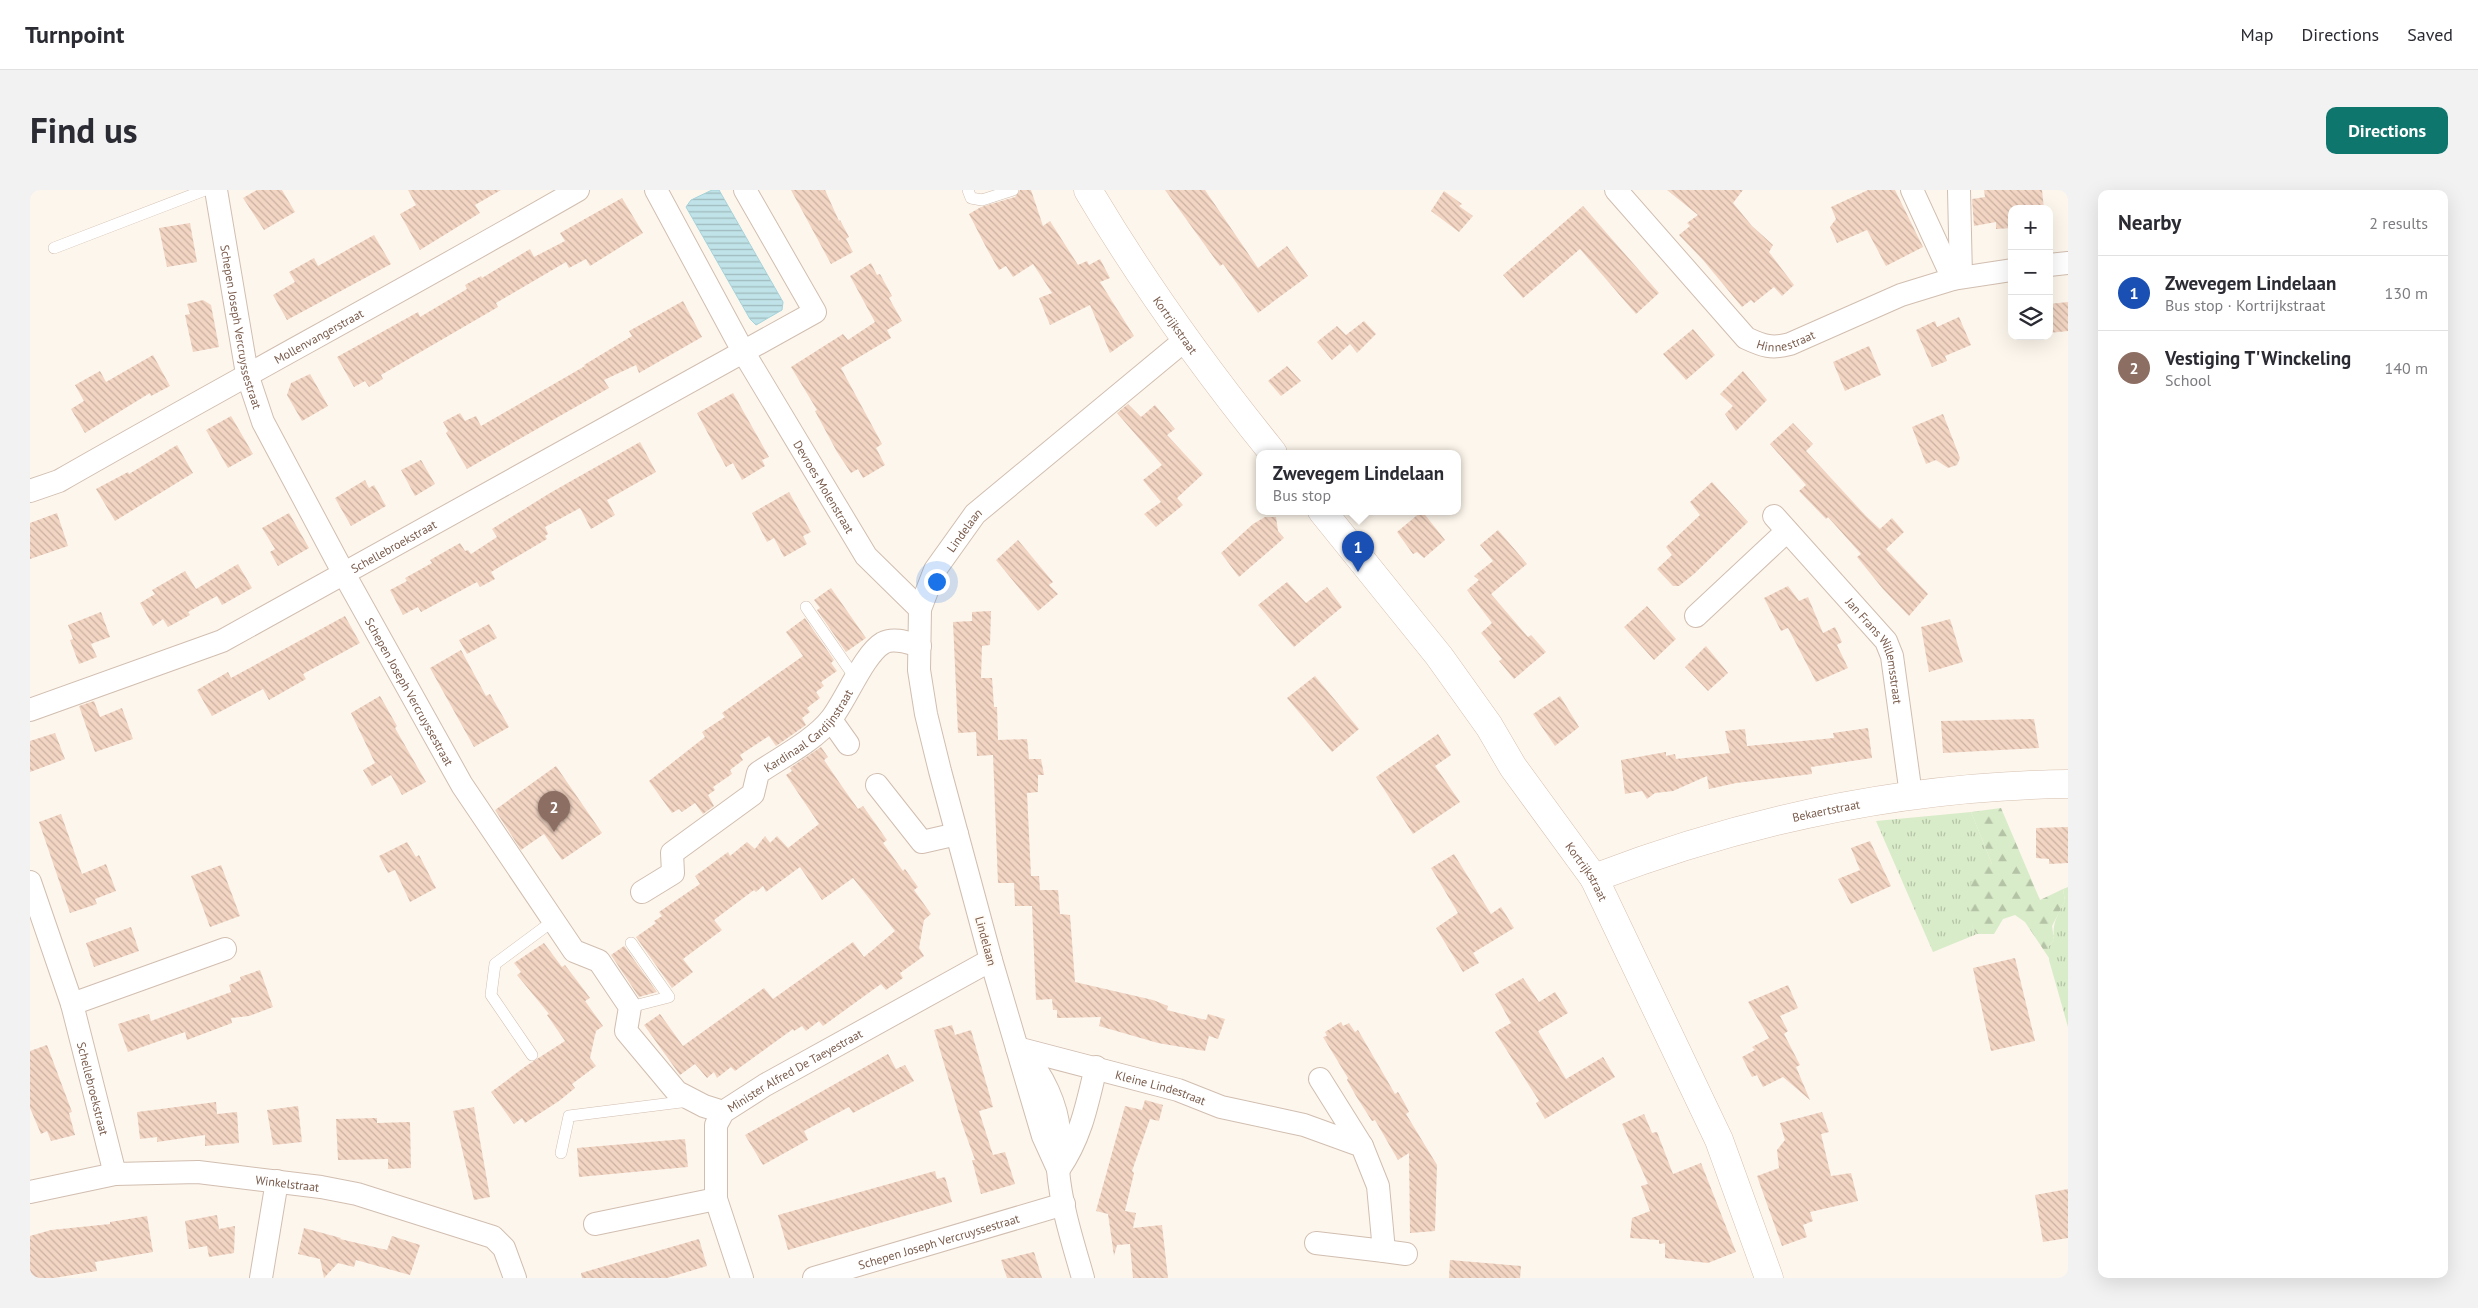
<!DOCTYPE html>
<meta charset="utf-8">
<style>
body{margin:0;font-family:"PT Sans",sans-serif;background:#f2f2f3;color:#2b2b33}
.controls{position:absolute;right:15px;top:15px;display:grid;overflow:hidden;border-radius:10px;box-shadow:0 5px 20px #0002}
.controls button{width:45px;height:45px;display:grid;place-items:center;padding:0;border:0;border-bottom:1px solid #e1e1e2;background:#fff;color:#2b2b33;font:25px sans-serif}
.you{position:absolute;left:906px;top:391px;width:18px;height:18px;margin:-12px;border:4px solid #fff;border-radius:50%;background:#1a73e8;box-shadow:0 0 0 8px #1a73e833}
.badge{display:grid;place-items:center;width:32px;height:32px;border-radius:50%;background:#0f766e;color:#fff;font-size:16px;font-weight:700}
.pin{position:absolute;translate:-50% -41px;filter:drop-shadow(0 1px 2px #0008)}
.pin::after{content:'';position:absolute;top:26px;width:18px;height:15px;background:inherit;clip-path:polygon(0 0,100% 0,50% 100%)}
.popup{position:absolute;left:1226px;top:260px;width:205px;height:65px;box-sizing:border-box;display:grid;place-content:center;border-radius:10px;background:#fff;filter:drop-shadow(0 1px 4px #0005);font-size:16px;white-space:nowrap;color:#7c7c81}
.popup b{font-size:19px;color:#2b2b33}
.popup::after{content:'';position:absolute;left:50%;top:100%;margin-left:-10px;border:10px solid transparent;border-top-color:#fff}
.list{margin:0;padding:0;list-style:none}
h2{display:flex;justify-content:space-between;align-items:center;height:65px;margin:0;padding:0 20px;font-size:21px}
h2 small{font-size:16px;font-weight:400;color:#7c7c81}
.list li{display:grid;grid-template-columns:32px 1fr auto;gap:15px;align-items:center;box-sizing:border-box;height:75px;padding:0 20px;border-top:1px solid #e1e1e2}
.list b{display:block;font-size:19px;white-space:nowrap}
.list p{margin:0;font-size:16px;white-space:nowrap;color:#7c7c81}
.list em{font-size:16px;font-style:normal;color:#7c7c81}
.icon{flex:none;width:28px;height:28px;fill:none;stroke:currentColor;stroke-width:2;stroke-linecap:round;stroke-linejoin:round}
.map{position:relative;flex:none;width:2038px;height:1088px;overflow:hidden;border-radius:10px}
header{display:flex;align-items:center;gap:30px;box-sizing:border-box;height:70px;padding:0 25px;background:#fff;border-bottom:1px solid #e1e1e2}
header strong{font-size:24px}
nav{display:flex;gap:28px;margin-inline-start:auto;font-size:18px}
.intro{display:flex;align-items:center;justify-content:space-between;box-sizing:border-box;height:120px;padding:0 30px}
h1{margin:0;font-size:35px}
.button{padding:12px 22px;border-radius:10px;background:#0f766e;color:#fff;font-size:18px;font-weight:700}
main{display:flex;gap:30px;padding:0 30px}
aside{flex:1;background:#fff;border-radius:10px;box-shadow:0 5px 20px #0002}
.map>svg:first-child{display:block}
</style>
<header>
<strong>Turnpoint</strong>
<nav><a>Map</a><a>Directions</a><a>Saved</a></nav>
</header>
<div class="intro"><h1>Find us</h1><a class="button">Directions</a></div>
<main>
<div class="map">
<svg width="2038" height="1088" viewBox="0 0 2038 1088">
<defs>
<pattern id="grass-tufts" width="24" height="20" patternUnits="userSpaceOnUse" patternTransform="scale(1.25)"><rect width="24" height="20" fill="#d8ecc9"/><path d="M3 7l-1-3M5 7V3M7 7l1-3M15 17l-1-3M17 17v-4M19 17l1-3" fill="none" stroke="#b4c2a5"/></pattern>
<pattern id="forest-firs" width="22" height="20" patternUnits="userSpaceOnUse" patternTransform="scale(1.25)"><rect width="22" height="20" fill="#d8ecc9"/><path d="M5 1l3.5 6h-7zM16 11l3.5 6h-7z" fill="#b4c2a5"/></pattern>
<pattern id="water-rules" width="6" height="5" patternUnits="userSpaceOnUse" patternTransform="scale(1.25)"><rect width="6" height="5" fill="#bfe3e8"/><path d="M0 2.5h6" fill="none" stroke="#a0bbbe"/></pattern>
<pattern id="building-back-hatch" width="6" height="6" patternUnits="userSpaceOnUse" patternTransform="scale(1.25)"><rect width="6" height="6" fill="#f3d5c3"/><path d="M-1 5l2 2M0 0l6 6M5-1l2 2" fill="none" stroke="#cab0a1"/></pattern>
</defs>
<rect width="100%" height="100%" fill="#fdf6ec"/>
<g fill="url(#grass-tufts)">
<path d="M1941 622 1962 674 1940 697 1943 739 1947 744 1903 762 1846 631Z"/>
<path d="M2038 697V837L2019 770V756L2024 750C2022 733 2027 726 2035 711L2033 699Z"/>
</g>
<path fill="url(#forest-firs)" d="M1971 618 2010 710 2033 699 2035 711 2022 736 2024 750 2019 756V768L1995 732 1985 725 1973 729 1964 744H1947L1943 739C1940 723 1934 694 1948 681 1952 678 1958 676 1962 674L1941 622Z"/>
<path fill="url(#water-rules)" stroke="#a5d3da" d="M682 0H689L753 112 752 120 726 135 720 129 656 17 661 10Z"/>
<g fill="url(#building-back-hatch)">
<path d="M227 0H252L265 22 234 40 213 8Z"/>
<path d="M378 0H471L445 15 450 23 390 60 370 24 386 15Z"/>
<path d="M761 0H795L809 31 810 30 819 47 816 49 823 62 801 74Z"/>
<path d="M990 0H1001L1013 36 1020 31 1048 75 1057 71 1059 75 1070 69 1080 88 1070 92 1104 146 1080 163 1060 115 1020 135 1009 108 1022 103 1003 74 983 87 976 76 969 80 957 59 939 24 951 17 985 7Z"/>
<path d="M1135 0H1175L1228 78 1257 56 1278 86 1228 123 1193 74 1190 76Z"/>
<path d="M1637 0H1713L1703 13 1722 36 1743 55 1739 62 1764 95 1752 106 1744 97 1724 113 1721 110 1712 117 1673 70 1649 45 1660 36 1657 33 1668 25Z"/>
<path d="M1838 0H1865L1893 57 1856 76 1837 40 1807 53 1800 37 1806 29 1801 17Z"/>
<path d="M1954 0H2012L2014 19H1982V38L1966 39V32L1944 36 1942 9 1955 7Z"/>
<path d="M1414 1 1432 14 1429 16 1443 26 1429 42 1401 21Z"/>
<path d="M592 8 613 43 560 76 556 69 539 78 536 72 466 113 468 117 351 185 353 189 339 197 335 191 324 197 307 167 388 122 390 127 437 99 435 95 451 86 452 88 500 59 504 67 535 51 530 43Z"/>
<path d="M1553 16 1629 103 1606 124 1550 59 1493 108 1473 85Z"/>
<path d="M160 33 167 72 137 77 129 38Z"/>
<path d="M344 45 361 74 257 130 243 105 265 92 259 82 284 68 288 76Z"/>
<path d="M841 73 847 85 850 84 862 106 859 108 872 131 857 140 861 148 811 178 852 254 846 258 855 275 833 288 828 279 821 283 807 262 785 221 787 220 761 177 813 144 818 150 845 132 820 86Z"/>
<path d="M173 110 181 115 189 157 163 162 155 125 160 124 157 114Z"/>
<path d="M653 111 672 147 609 183 606 175 574 190 579 198 437 279 416 243 418 241 413 232 430 223 435 231 446 226 451 236 555 176 554 175 602 146 599 141Z"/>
<path d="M2038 112V141L2019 143V114Z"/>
<path d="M1929 127 1941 155 1915 166 1917 171 1902 177 1886 140 1905 131 1907 137Z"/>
<path d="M1334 131 1346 144 1327 163 1320 154 1302 170 1287 152 1307 136 1316 145Z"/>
<path d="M1663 139 1685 165 1656 190 1633 164Z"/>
<path d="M1839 156 1851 185 1815 201 1803 172Z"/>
<path d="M123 165 140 196 121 206 120 203 55 243 41 219 54 211 45 195 70 181 76 192Z"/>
<path d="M1257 176 1271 191 1251 206 1238 191Z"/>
<path d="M1713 181 1737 210 1706 241 1695 224 1703 216 1690 204Z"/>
<path d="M280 184 298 216 272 231 257 205 261 193Z"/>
<path d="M703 203 739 267 732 270 735 276 712 290 703 273 696 277 667 223Z"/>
<path d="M1098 214 1111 227 1125 215 1145 239 1137 245 1173 284 1147 308 1153 315 1126 337 1114 324 1131 312 1113 290 1132 275 1087 223Z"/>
<path d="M1913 224 1930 268 1927 275 1918 278 1906 270 1896 274 1882 237Z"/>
<path d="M201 226 223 264 198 278 176 240Z"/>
<path d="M1763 233 1783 254 1776 261 1836 326 1850 339 1862 328 1874 342 1856 359 1898 404 1879 426 1853 399 1827 367 1831 364 1798 327 1796 329 1769 301 1776 295 1740 254Z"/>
<path d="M610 252 626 282 577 310 585 325 561 339 550 318 515 337 518 344 515 346 517 349 461 382 465 389 450 397 447 392 391 422 388 417 373 425 360 400 377 391 375 388 402 373 400 370 430 353 435 361 438 360 441 364 467 347 462 339 520 303Z"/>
<path d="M147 255 163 283 85 331 66 299 98 282 99 284Z"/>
<path d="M391 270 405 294 385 306 371 280Z"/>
<path d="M335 290 339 298 344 295 356 316 321 336 305 308Z"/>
<path d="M1682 292 1718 332 1664 384 1649 396H1643L1627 379 1642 365 1636 357 1670 325 1660 312Z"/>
<path d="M759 302 781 342 773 346 777 354 754 367 744 348 737 352 722 323Z"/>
<path d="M1392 321 1415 350 1394 368 1387 362 1383 364 1367 342Z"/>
<path d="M27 323 38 356 0 369V333Z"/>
<path d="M259 323 279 358 248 376 240 362 245 359 232 338Z"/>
<path d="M1235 327H1246L1248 341 1254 348 1209 387 1191 363 1223 334Z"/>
<path d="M1468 340 1497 374 1461 404 1498 447 1501 445 1516 462 1484 489 1469 471 1472 469 1451 443 1462 433 1437 400 1449 390 1444 386 1463 371 1450 355Z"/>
<path d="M988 350 1023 392 1019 395 1028 404 1008 421 966 370Z"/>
<path d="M208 374 222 398 192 415 187 406 158 422 160 425 138 437 133 429 123 436 110 413 125 404 122 400 155 381 166 399Z"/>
<path d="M1257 392 1276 413 1297 397 1312 417 1264 457 1228 415Z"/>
<path d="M1758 396 1769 411 1778 407 1793 443 1805 437 1812 452 1807 455 1818 478 1786 492 1758 438 1751 441 1734 408Z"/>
<path d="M801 398 836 448 816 462 787 420 790 418 784 410Z"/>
<path d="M1617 416 1646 449 1624 470 1594 437Z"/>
<path d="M961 421 960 455 952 456 951 488H962L964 517H967L968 550 997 549 999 569H1011L1014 585H1008V602L997 603 1001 686H1009L1010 700H1028L1030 724 1040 725 1045 792 1123 810 1138 816 1137 820 1160 826 1176 830 1178 824 1195 829 1188 849 1179 846 1175 861 1128 853 1069 836 1071 827 1027 828V820H1023L1022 809 1006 810 1002 716H985L984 693H968L963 565 947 566 946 542 928 543 923 432 942 431V422Z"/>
<path d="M71 422 80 447 61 454 67 467 49 474 40 450 43 449 38 435Z"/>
<path d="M315 426 330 453 273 484 276 489 239 510 233 499 182 526 167 500 198 482 201 488Z"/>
<path d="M775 428 804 470 801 473 807 481 791 492 794 496 786 502 790 508 777 518 780 522 772 528 776 535 746 556 739 546 710 565 713 570 700 580 702 584 683 597 685 600 678 605 684 616 673 624 665 613 652 622 649 619 642 623 619 591 675 547 672 542 695 527 692 523 773 466 756 442Z"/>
<path d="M1920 429 1933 472 1899 482 1891 437Z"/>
<path d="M459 434 467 448 437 464 429 450Z"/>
<path d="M1676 456 1698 483 1678 501 1655 477Z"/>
<path d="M431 460 456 506 460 504 479 537 444 557 400 478Z"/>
<path d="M1285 486 1329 539 1302 562 1257 508Z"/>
<path d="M350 506 367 536 365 538 396 592 372 605 361 585 342 596 333 580 345 573 321 523Z"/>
<path d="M1530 506 1549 537 1525 556 1503 524Z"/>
<path d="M64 511 70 527 92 518 103 549 65 562 49 516Z"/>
<path d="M2004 529 2009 558 1913 563 1911 531Z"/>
<path d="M1838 538 1842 568 1781 577 1782 584 1706 593 1679 599 1677 586 1643 601 1625 603 1617 609 1612 601 1595 604 1591 570 1636 562V566L1645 564 1646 569 1700 563 1695 541 1715 539 1717 556 1804 548 1803 543Z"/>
<path d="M25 543 35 569 0 582V551Z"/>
<path d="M1408 544 1421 565 1405 576 1430 612 1383 644 1346 587Z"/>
<path d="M791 557 798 567 794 570 811 595 828 619 833 616 857 650 853 653 873 681 875 679 888 697 884 700 901 724 894 730 889 758 894 766 870 783 873 788 856 800 851 794 793 836 789 831 776 841 772 836 764 841 763 839 705 881 701 877 687 888 684 882 677 888 665 874 650 885 614 835 630 824 653 856 734 798 743 809 823 752 834 767 865 741 823 688 792 710 770 677 736 702 733 696 726 702 724 700 684 730 692 740 653 769 663 782 642 798 606 747 626 733 624 731 632 726 629 722 670 694 665 686 698 662 700 666 717 652 725 659 735 646 740 653 747 646 758 658 789 634 756 585 762 581 760 578Z"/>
<path d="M526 576 572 643 532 670 514 644 491 660 465 620Z"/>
<path d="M31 624 52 684 76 674 86 701 65 709 67 714 40 723 9 632Z"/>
<path d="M2038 637V673L2019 674V669L2006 668V638Z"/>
<path d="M1840 651 1861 696 1821 714 1808 689 1830 680 1821 658Z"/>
<path d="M377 652 386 667 389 665 406 698 380 712 365 680 358 683 349 666Z"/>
<path d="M1424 664 1461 724 1471 717 1484 738 1443 763 1449 773 1433 782 1406 738 1428 723 1401 678Z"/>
<path d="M191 675 210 726 180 737 161 686Z"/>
<path d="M101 737 109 761 64 777 56 753Z"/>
<path d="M514 753 532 777 535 775 548 792 560 808 555 811 573 836 566 841 563 854 560 868 566 876 542 894 545 898 529 911 495 933 492 928 484 934 461 902 496 876 535 851 517 825 519 824 487 785 491 782 484 773Z"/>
<path d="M594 756 595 757 627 802 609 807 581 765Z"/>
<path d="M1985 768 2005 851 1961 861 1943 778Z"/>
<path d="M230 780 243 817 219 826 201 828 202 833 157 850 155 842 98 862 88 834 119 824 121 831 201 802 199 795 211 790 210 787Z"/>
<path d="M1493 788 1509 812 1525 802 1538 823 1508 841 1536 889 1573 867 1585 887 1515 929 1506 913 1509 911 1465 842 1481 833 1465 804Z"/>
<path d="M1758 795 1768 818 1750 826 1758 841 1754 844 1770 875 1766 877 1780 910 1753 887 1733 897 1727 885 1722 887 1712 867 1725 860 1722 857 1739 848 1718 812Z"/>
<path d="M1311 832 1313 836 1319 833 1325 842 1328 840 1365 904 1368 902 1374 912 1379 922 1376 924 1407 975 1405 1041 1380 1043 1379 963 1368 970 1345 930 1342 931 1326 906 1317 890 1318 888 1293 847 1297 846 1295 842Z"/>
<path d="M922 835 925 845 941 840 963 917 949 921 963 965 975 962 985 994 951 1004 942 970H945L932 934 904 840Z"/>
<path d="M17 855 42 922 39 923 45 945 21 951 17 941 11 944 0 918V861Z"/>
<path d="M858 864 866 879 875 875 884 891 823 923 819 917 774 941 778 950 733 975 715 945Z"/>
<path d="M1115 910 1133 915 1129 931 1120 929 1102 981 1104 983 1095 1021 1106 1023 1103 1038 1132 1035 1138 1088H1103L1100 1054 1087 1055 1084 1066 1078 1024 1066 1021 1095 916 1112 920Z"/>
<path d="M186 912 187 924 207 922 209 953 175 956V945L127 952V947L110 949 107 922Z"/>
<path d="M268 916 272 952 243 955 237 920Z"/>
<path d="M444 917 460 1007 444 1010 423 921Z"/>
<path d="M1792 922 1799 942 1791 944 1801 986 1821 983 1828 1011 1780 1022 1783 1031 1773 1035 1777 1047 1752 1056 1727 986 1749 978 1747 960 1755 950 1750 933Z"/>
<path d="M1614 924 1622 943 1627 942 1643 984 1671 973 1706 1062 1678 1073 1635 1068V1053L1629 1054V1050L1600 1048 1602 1028 1620 1021 1611 996 1618 994 1592 934Z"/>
<path d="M347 928V933L380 932 381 978 358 979V969L308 970 306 929Z"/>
<path d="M655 949 658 977 549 987 547 958Z"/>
<path d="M905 981 907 989 915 987 922 1012 758 1060 748 1025Z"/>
<path d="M2038 999V1048L2013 1052 2005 1005Z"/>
<path d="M187 1025 189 1039 205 1036 204 1063 179 1067 177 1056 159 1059 155 1031Z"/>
<path d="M117 1026 123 1062 65 1072 67 1081 24 1088H0V1046L21 1040 80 1034V1032Z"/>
<path d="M274 1038 311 1048 310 1049 357 1060 362 1046 390 1055 380 1085 326 1070 324 1077 308 1073 294 1088 290 1069 268 1064Z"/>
<path d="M669 1049 677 1076 637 1088H552L551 1083Z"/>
<path d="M1004 1062 1012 1088H977L971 1070Z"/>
<path d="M1420 1070 1491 1076 1490 1088H1419Z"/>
</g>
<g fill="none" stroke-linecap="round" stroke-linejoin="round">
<g stroke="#d1beb0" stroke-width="12">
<g id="lane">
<path d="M938 0 941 8 952 10 983 0"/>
<path d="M24 58 175 0"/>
<path d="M776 417 826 489"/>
<path d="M600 817 639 807 601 753"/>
<path d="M502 865 461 805 465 774 523 731"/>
<path d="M531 963 539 926 659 911"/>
</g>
</g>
<g stroke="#d1beb0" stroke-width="24">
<g id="street">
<path id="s1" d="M186 0 217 184 233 232 313 382 432 595 544 761 569 771 600 817 596 841 647 902 674 916 693 922"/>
<path id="s2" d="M626 0 714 163 836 366 890 419"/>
<path id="s3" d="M1586 0 1716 148C1733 156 1742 159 1760 154L1871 105 1923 89 1982 80"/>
<path d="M1882 0 1923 89"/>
<path d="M1929 0 1931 87"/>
<path d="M2019 75 2038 73"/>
<path id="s4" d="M0 301 29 291C202 192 376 99 548 0"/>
<path id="s5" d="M1744 326 1856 451 1862 466 1881 605"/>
<path d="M1666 426 1757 341"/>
<path id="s6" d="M0 520 192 451 785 122 715 0"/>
<path d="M801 530 818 554"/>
<path d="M847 595 892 652 927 644"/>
<path id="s7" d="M0 692 42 814 85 984"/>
<path id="s8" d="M612 702 643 683 642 663 723 604 728 583C750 568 785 550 801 529 816 510 834 464 853 453 864 447 879 453 890 456"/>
<path d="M42 814 195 759"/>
<path id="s9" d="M987 858 1148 900 1191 917 1274 935 1332 956 1348 996 1354 1061 1286 1053"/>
<path d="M995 866C1013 884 1027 916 1029 941 1031 954 1027 967 1028 980 1031 1016 1043 1053 1053 1088"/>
<path d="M1290 889 1332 956"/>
<path id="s10" d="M1028 979 1013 946 961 770 910 581 896 524 889 480 890 419 905 380 945 324 1155 150"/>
<path d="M1029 979C1051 947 1057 915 1066 877"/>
<path id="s11" d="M0 1002 85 984 168 982 291 997 327 1004 463 1047 474 1058 485 1088"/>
<path d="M565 1034 686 1009"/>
<path d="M1354 1061 1376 1064"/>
<path d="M231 1088 247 991"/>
<path id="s12" d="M712 1088 686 1009V935L693 922 735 895 961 770"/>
<path id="s13" d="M784 1088 1034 1014"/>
</g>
</g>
<g stroke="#d6c0b0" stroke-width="29">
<g id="secondary">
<path id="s14" d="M1058 0C1113 93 1175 179 1243 263"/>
<path id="s15" d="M1292 321 1409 466 1459 536 1483 577 1564 688 1689 950 1739 1088"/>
<path id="s16" d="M1564 688C1718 629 1873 596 2038 594"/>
</g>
</g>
<use href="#lane" stroke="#fff" stroke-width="11"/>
<use href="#street" stroke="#fff" stroke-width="22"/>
<use href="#secondary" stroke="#fff" stroke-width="28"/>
</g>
<g text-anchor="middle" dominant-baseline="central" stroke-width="4" stroke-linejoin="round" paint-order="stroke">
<g font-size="12" fill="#7a5c4d" stroke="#fffaf3">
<text stroke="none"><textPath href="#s14" startOffset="161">Kortrijkstraat</textPath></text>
<text stroke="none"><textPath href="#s1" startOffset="139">Schepen Joseph Vercruyssestraat</textPath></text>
<text stroke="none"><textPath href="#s4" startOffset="328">Mollenvangerstraat</textPath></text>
<text stroke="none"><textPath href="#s3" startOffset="239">Hinnestraat</textPath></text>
<text stroke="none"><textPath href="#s2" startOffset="341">Devroes Molenstraat</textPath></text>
<text stroke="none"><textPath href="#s10" startOffset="671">Lindelaan</textPath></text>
<text stroke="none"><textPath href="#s6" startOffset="400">Schellebroekstraat</textPath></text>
<text stroke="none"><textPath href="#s5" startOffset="172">Jan Frans Willemsstraat</textPath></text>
<text stroke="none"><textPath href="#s1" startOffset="544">Schepen Joseph Vercruyssestraat</textPath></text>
<text stroke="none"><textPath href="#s8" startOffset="245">Kardinaal Cardijnstraat</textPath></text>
<text stroke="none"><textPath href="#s16" startOffset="242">Bekaertstraat</textPath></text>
<text stroke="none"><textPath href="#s15" startOffset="448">Kortrijkstraat</textPath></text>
<text transform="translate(956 751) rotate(75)">Lindelaan</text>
<text stroke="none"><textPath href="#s12" startOffset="255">Minister Alfred De Taeyestraat</textPath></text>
<text stroke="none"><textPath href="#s9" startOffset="149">Kleine Lindestraat</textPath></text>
<text stroke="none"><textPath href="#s7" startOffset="216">Schellebroekstraat</textPath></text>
<text stroke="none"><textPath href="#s11" startOffset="260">Winkelstraat</textPath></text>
<text stroke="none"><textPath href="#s13" startOffset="130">Schepen Joseph Vercruyssestraat</textPath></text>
</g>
</g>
</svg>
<div class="controls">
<button>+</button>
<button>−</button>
<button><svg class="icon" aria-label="layers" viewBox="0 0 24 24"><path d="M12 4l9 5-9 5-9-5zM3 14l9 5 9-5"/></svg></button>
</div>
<div class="you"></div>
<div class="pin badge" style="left:1328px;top:382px;background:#1a4fb4">1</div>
<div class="popup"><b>Zwevegem Lindelaan</b>Bus stop</div>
<div class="pin badge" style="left:524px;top:642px;background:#8d6e63">2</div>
</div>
<aside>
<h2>Nearby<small>2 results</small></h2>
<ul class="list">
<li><span class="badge" style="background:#1a4fb4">1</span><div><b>Zwevegem Lindelaan</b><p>Bus stop · Kortrijkstraat</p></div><em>130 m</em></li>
<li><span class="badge" style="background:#8d6e63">2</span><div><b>Vestiging T'Winckeling</b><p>School</p></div><em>140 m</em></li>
</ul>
</aside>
</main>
